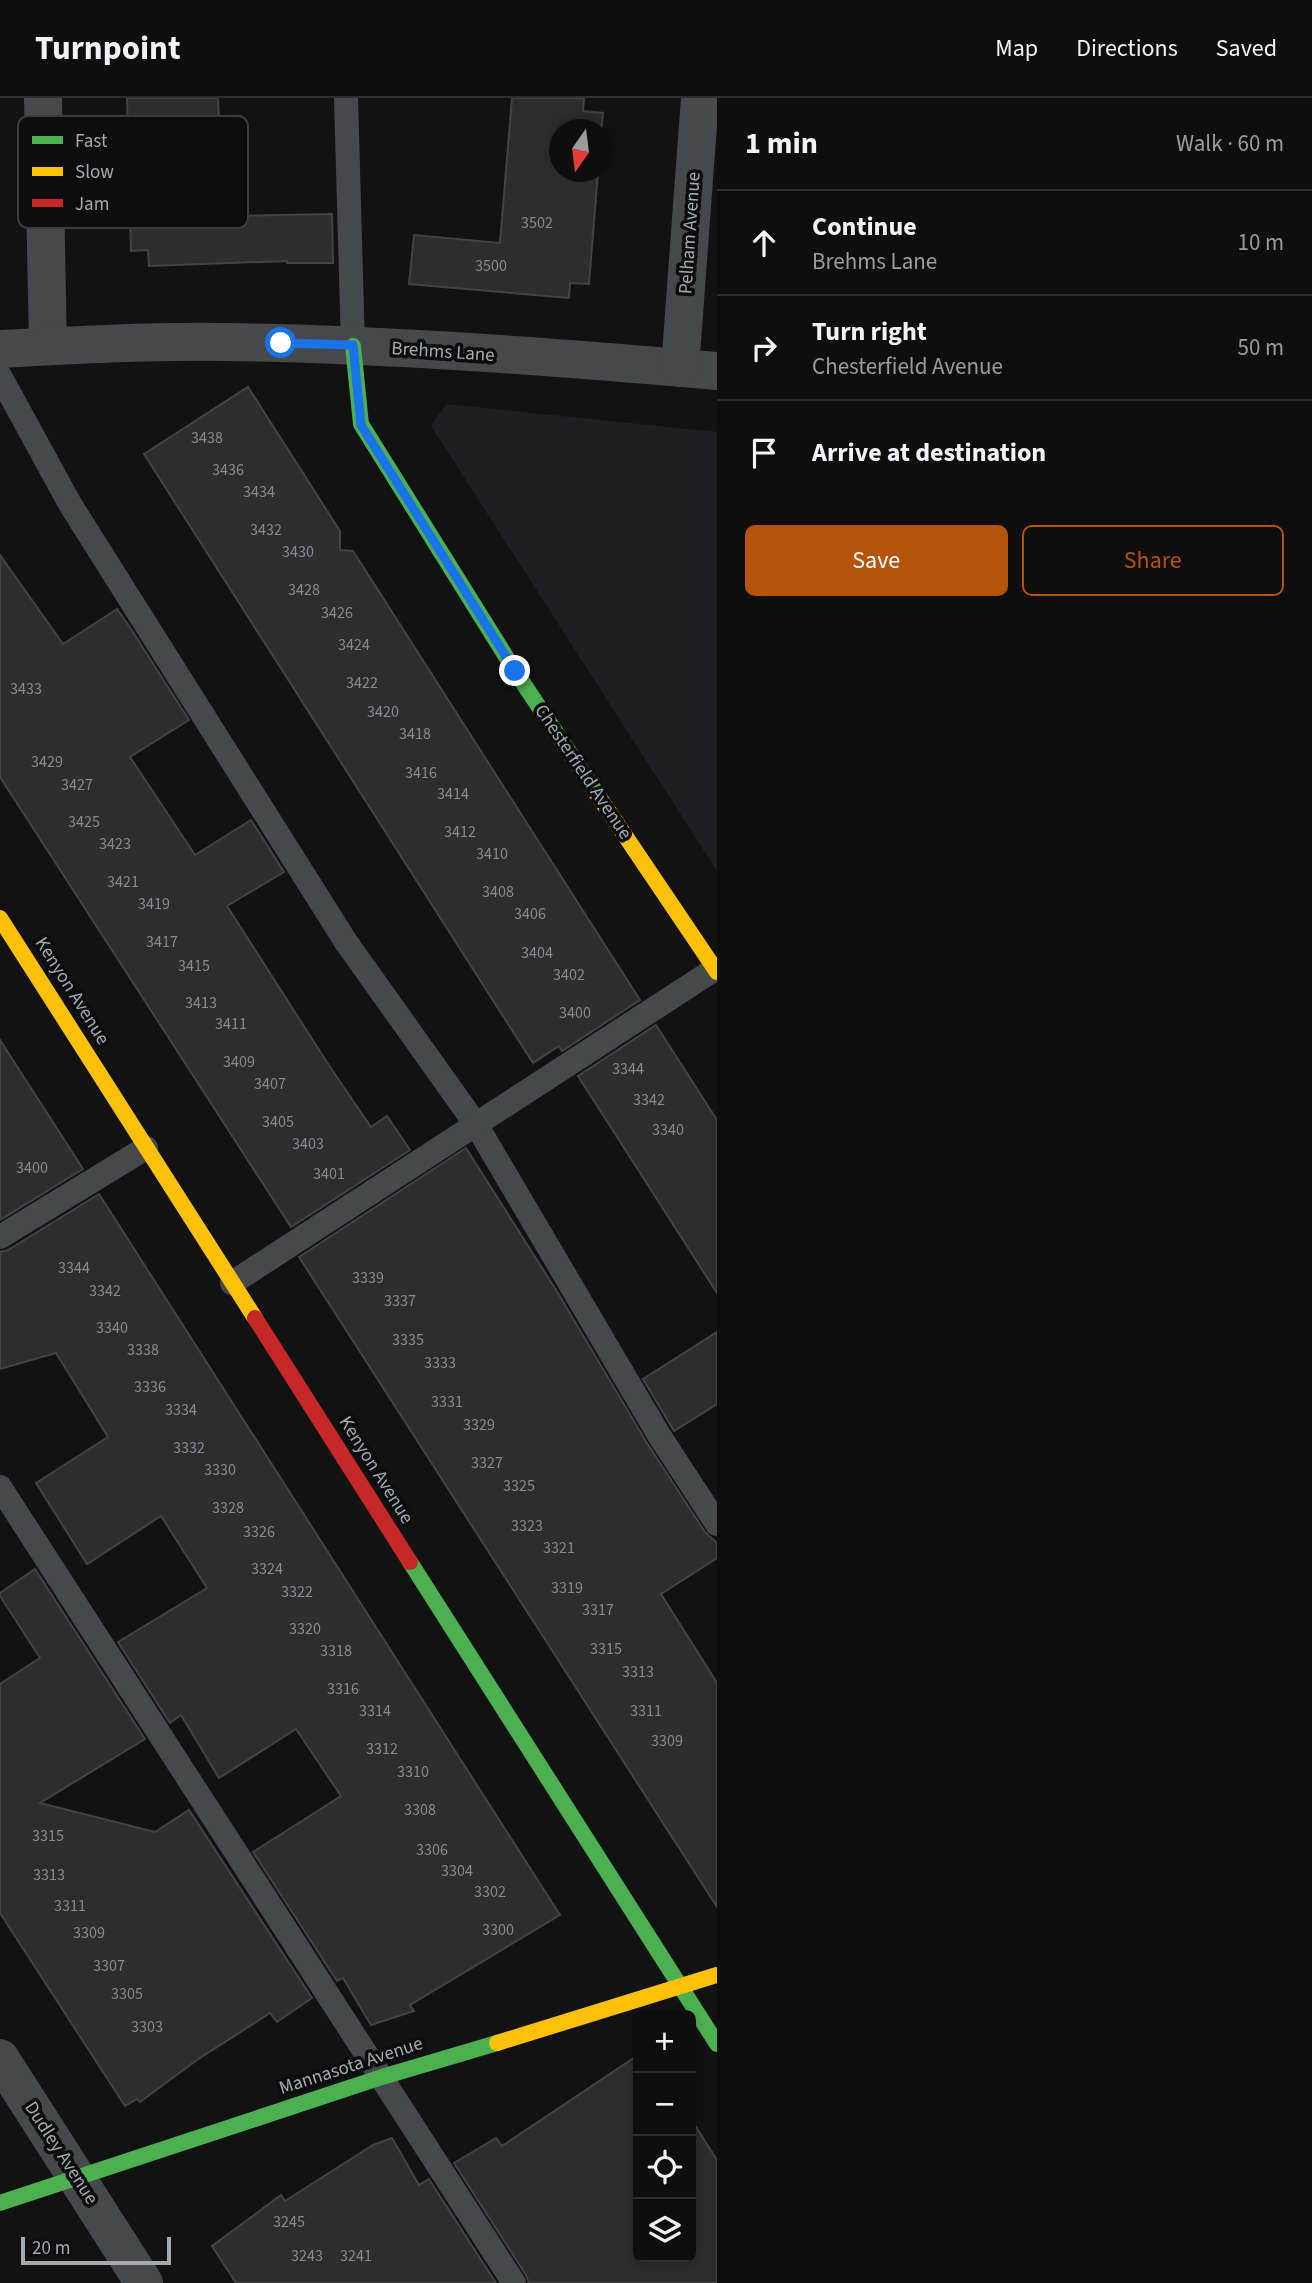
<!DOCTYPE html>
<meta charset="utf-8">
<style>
body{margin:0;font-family:"Source Sans 3",sans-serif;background:#171717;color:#f1f3f6}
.controls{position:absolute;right:21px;bottom:21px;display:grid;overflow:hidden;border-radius:10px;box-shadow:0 4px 10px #0003}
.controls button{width:63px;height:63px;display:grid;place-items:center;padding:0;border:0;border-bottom:2px solid #2e2e2e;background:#0e0e0e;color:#f1f3f6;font:35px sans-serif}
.compass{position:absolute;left:549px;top:21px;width:63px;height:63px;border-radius:50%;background:#0e0e0e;box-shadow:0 4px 10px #0003;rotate:194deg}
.scale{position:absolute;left:21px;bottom:18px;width:150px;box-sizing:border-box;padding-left:7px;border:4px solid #a5a9b2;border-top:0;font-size:19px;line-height:24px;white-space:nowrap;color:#a5a9b2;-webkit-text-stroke:5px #0d0d0e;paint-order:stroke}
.stop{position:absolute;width:21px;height:21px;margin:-16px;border:5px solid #1a73e8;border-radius:50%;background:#fff}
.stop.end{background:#1a73e8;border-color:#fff;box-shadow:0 2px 7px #0008}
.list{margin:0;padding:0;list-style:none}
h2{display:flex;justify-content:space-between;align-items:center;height:91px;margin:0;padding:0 28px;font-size:30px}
h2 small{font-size:23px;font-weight:400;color:#9b9c9e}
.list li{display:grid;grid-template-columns:46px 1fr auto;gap:21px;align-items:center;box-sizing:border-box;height:105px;padding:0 28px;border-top:2px solid #2e2e2e}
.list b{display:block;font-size:26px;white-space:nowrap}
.list p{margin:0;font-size:23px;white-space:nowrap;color:#9b9c9e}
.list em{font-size:23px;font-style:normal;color:#9b9c9e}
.actions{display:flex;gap:14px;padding:21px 28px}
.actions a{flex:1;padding:16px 0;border:2px solid #b45309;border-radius:10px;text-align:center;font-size:24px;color:#b45309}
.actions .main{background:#b45309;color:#fff}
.icon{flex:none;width:38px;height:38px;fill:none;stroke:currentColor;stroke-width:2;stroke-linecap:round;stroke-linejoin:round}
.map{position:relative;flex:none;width:717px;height:2185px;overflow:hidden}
header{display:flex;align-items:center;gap:42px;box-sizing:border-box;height:98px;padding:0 35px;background:#0e0e0e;border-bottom:2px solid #2e2e2e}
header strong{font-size:33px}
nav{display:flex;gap:38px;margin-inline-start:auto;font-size:24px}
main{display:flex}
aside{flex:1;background:#0e0e0e}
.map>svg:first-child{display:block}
</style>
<header>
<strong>Turnpoint</strong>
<nav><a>Map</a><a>Directions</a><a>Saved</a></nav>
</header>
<main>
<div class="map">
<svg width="717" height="2185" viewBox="0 0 717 2185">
<rect width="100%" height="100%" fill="#121213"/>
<path fill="#1f1f21" d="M446 306 717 334V773L431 328Z"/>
<g fill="#2d2d2e" stroke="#424346" stroke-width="2">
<path d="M127 0H218L223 118 332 116 333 165H287V163L149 168 148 152 131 153Z"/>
<path d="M512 0H584L583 13 603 15 601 35V32H559V74H598L589 186 570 185 569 200 409 186 414 137 500 145Z"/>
<path d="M248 289 340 433V452L353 453 640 902 562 953 559 948 533 965 144 356Z"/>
<path d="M0 457 63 546 117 511 129 528 189 622 130 659 195 757 251 722 284 774 227 808 330 969 371 1029 387 1018 410 1052 291 1129 0 679Z"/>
<path d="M656 927 717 1022V1195L578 978Z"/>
<path d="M0 942 83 1071 0 1122Z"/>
<path d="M466 1050 556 1192 647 1345 705 1434 717 1445V1460L661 1496 717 1585V1809L299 1159Z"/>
<path d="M99 1096 560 1817 410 1907 414 1913 371 1927 343 1880 337 1883 253 1754 341 1698 296 1631 219 1680 181 1617 170 1625 118 1544 207 1490 161 1418 87 1466 36 1385 108 1339 56 1255 0 1271V1154L8 1152Z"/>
<path d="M717 1234V1306L674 1333 643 1281Z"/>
<path d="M35 1471 145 1641 40 1705 155 1734 189 1712 312 1900 277 1924 270 1915 197 1962 140 2004 137 2001 125 2008 0 1815V1586L40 1560 0 1498V1495Z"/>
<path d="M638 1957V2159H691V2021L717 2062V2185H529L526 2177 454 2065 496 2040 502 2048Z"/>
<path d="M392 2040 419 2087 429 2081 496 2185H236L212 2148 281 2097 285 2103 373 2047Z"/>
</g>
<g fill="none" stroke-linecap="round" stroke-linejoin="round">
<g stroke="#47484b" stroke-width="24">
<path d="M346 0 353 248"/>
<path d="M0 278 70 406 346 844 477 1028 659 1337 717 1426"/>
<path d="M0 1139 146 1050"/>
<path d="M232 1185 715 871"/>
<path d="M0 1389 514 2185"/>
</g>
<g stroke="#47484b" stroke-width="38">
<path d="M43 0 48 248"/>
<path d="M0 251C74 247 149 243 223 244 388 246 553 259 717 273"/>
<path d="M680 270 700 0"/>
<path d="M0 1960 144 2185"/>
</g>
<g stroke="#4caf50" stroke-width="16">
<path d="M353 248 361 326 515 573 597 696"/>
<path d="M410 1464 717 1946"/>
<path d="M0 2105 382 1979 497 1945"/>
</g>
<g stroke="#ffc107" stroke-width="16">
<path d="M597 696 717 874"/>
<path d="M0 820 255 1220"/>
<path d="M497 1945 717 1877"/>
</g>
<path stroke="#c62828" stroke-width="16" d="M255 1220 410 1464"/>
</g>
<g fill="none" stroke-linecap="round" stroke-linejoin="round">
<path stroke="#1a73e8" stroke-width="9" d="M281 245 353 247 361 327 515 573"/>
</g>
<g text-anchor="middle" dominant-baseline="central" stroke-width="7" stroke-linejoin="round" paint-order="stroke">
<g font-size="16" fill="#878a91">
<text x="537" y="125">3502</text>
<text x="491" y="168">3500</text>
<text x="207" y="340">3438</text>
<text x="228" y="372">3436</text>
<text x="259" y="394">3434</text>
<text x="266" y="432">3432</text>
<text x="298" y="454">3430</text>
<text x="304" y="492">3428</text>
<text x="337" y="515">3426</text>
<text x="354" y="547">3424</text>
<text x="362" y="585">3422</text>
<text x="26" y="591">3433</text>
<text x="383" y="614">3420</text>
<text x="415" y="636">3418</text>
<text x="47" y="664">3429</text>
<text x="421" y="675">3416</text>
<text x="77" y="687">3427</text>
<text x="453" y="696">3414</text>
<text x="84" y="724">3425</text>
<text x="460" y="734">3412</text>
<text x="115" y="746">3423</text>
<text x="492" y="756">3410</text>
<text x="123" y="784">3421</text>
<text x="498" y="794">3408</text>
<text x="154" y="806">3419</text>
<text x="530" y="816">3406</text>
<text x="162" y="844">3417</text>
<text x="537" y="855">3404</text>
<text x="194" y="868">3415</text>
<text x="569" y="877">3402</text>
<text x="201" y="905">3413</text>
<text x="575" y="915">3400</text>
<text x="231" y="926">3411</text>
<text x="239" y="964">3409</text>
<text x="628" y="971">3344</text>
<text x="270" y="986">3407</text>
<text x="649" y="1002">3342</text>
<text x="278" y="1024">3405</text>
<text x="668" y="1032">3340</text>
<text x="308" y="1046">3403</text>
<text x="32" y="1070">3400</text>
<text x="329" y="1076">3401</text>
<text x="74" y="1170">3344</text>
<text x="368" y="1180">3339</text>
<text x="105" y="1193">3342</text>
<text x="400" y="1203">3337</text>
<text x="112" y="1230">3340</text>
<text x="408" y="1242">3335</text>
<text x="143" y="1252">3338</text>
<text x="440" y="1265">3333</text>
<text x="150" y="1289">3336</text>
<text x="447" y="1304">3331</text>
<text x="181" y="1312">3334</text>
<text x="479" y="1327">3329</text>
<text x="189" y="1350">3332</text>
<text x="487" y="1365">3327</text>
<text x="220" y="1372">3330</text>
<text x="519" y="1388">3325</text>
<text x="228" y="1410">3328</text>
<text x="527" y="1428">3323</text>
<text x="259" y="1434">3326</text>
<text x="559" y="1450">3321</text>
<text x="267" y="1471">3324</text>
<text x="567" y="1490">3319</text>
<text x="297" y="1494">3322</text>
<text x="598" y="1512">3317</text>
<text x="305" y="1531">3320</text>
<text x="606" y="1551">3315</text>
<text x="336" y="1553">3318</text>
<text x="638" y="1574">3313</text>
<text x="343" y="1591">3316</text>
<text x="375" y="1613">3314</text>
<text x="646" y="1613">3311</text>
<text x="667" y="1643">3309</text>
<text x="382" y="1651">3312</text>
<text x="413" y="1674">3310</text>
<text x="420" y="1712">3308</text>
<text x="48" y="1738">3315</text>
<text x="432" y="1752">3306</text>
<text x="457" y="1773">3304</text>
<text x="49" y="1777">3313</text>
<text x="490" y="1794">3302</text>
<text x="70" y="1808">3311</text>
<text x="498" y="1832">3300</text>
<text x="89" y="1835">3309</text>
<text x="109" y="1868">3307</text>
<text x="127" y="1896">3305</text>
<text x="147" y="1929">3303</text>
<text x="289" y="2124">3245</text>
<text x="307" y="2158">3243</text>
<text x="356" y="2158">3241</text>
</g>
<g font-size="19" fill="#a5a9b2" stroke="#0d0d0e">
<text transform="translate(690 135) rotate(-86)">Pelham Avenue</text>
<text transform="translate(443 254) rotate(4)">Brehms Lane</text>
<text transform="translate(583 674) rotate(56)">Chesterfield Avenue</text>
<text transform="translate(72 893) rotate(58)">Kenyon Avenue</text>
<text transform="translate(376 1372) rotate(58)">Kenyon Avenue</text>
<text transform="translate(351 1968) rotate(-18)">Mannasota Avenue</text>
<text transform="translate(61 2055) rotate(57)">Dudley Avenue</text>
</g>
</g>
<rect x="18" y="18" width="230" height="112" rx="10" fill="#0d0d0e" stroke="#3b3c3f" stroke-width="2"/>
<rect x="32" y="38" width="31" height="8" fill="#4caf50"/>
<rect x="32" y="69" width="31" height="9" fill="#ffc107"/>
<rect x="32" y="101" width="31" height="8" fill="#c62828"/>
<g font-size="19" fill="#a5a9b2">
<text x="75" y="49">Fast</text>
<text x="75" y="80">Slow</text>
<text x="75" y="112">Jam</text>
</g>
</svg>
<div class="controls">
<button>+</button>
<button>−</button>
<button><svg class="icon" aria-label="locate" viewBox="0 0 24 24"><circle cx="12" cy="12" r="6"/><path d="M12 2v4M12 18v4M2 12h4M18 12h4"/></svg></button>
<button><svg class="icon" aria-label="layers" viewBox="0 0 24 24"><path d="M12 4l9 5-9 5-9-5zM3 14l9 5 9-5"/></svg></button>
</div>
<svg class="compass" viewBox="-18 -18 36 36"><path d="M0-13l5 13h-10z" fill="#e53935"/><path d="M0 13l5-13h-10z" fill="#9b9c9e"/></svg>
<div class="scale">20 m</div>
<div class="stop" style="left:281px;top:245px"></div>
<div class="stop end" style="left:515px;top:573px"></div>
</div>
<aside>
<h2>1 min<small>Walk · 60 m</small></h2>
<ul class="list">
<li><svg class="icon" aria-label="ahead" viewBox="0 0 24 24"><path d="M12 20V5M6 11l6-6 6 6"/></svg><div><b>Continue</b><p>Brehms Lane</p></div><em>10 m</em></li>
<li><svg class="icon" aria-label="right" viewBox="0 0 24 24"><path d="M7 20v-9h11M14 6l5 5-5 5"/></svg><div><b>Turn right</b><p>Chesterfield Avenue</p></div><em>50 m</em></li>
<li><svg class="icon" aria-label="arrive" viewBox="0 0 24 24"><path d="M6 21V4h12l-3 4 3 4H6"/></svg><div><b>Arrive at destination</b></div></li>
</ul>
<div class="actions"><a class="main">Save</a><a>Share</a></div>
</aside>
</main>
